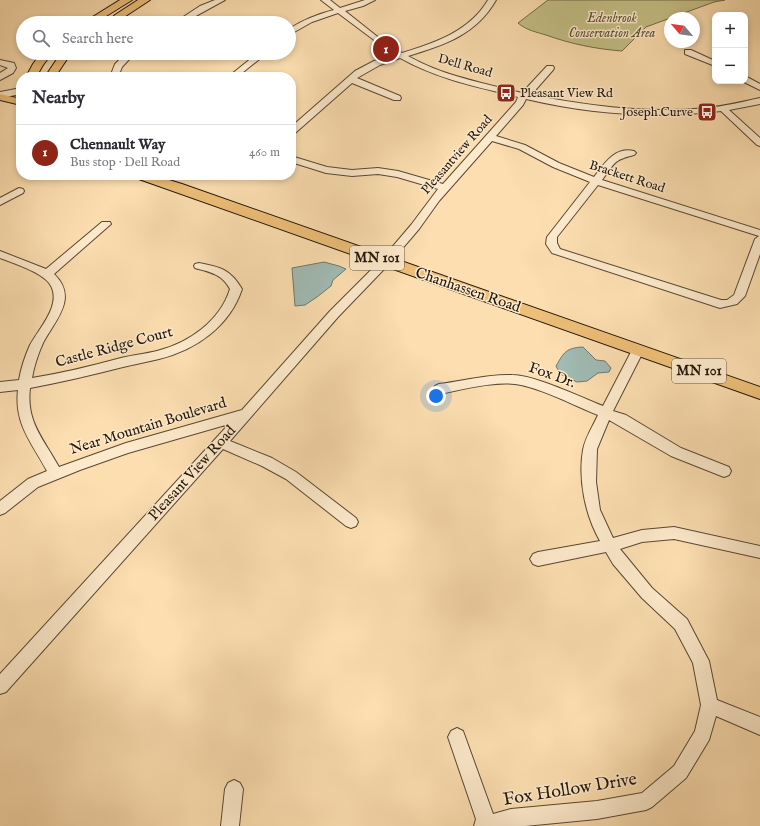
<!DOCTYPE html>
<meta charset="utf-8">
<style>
body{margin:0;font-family:"IM FELL English",serif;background:#f7f7f7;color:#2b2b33}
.controls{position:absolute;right:12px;top:12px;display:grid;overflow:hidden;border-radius:8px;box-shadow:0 2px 6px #0003}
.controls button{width:36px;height:36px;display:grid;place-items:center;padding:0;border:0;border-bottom:1px solid #e1e1e2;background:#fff;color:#2b2b33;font:20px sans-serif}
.compass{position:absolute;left:664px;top:12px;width:36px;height:36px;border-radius:50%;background:#fff;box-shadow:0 2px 6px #0003;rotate:299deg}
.you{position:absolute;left:436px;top:396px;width:14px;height:14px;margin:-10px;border:3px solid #fff;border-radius:50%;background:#1a73e8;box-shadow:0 0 0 6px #1a73e833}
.badge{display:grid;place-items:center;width:26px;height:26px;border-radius:50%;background:#8f2418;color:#fff;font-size:13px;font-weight:700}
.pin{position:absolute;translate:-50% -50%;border:2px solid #fff;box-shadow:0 1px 4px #0006}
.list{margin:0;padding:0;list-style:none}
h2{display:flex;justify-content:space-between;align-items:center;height:52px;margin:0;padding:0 16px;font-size:17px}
h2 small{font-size:13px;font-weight:400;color:#7c7c81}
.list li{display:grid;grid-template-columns:26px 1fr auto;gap:12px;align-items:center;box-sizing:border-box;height:56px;padding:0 16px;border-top:1px solid #e1e1e2}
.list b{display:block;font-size:15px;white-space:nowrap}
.list p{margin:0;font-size:13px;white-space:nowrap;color:#7c7c81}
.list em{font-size:13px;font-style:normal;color:#7c7c81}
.icon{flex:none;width:22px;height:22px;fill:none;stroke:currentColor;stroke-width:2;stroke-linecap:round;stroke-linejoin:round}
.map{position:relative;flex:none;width:760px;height:826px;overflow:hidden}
.search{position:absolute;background:#fff;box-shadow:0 2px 6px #0003;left:16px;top:16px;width:280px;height:44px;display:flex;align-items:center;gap:10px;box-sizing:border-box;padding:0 14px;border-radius:22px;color:#7c7c81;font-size:15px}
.panel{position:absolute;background:#fff;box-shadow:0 2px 6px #0003;left:16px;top:72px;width:280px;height:108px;border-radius:16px}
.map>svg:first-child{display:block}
</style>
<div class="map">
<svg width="760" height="826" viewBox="0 0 760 826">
<rect width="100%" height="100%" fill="#fcdeb0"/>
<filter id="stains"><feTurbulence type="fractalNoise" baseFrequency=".005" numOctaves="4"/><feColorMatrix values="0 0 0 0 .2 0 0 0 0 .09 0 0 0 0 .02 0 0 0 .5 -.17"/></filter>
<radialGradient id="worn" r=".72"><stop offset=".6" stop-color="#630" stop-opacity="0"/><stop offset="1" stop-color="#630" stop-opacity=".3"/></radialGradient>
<path fill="#c4c087" stroke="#736b48" d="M548 0H725L714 2 646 27 622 51C596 49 571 44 546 35 536 32 526 30 518 23Z"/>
<g fill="#a1bbb4" stroke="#6e7970">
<path d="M324 262 339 266 346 269 333 280 331 286 317 297 305 305 295 306 292 268Z"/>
<path d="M583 347 596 360 605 361 611 368 609 372 598 373 587 381 577 382 560 374 556 366C564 352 566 348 583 347Z"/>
</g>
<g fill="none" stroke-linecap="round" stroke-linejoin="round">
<g stroke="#584833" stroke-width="2">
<g id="minor">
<path d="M215 0H225L183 23H174L200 6Z"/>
<path d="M321 0H330L340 8 365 0H375L363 6 345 11 379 38 402 53C435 43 470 31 488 0H496C476 35 444 45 408 56 443 76 483 83 522 93L547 66H553L554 68 553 70 531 95C585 105 639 113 694 109 716 108 738 103 760 98V104L729 110 760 138V146L757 145 721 111C655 119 590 114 526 99L523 105 496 136 525 145 559 163 594 177C604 164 615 146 634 151L636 153 634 155C613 160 615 163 602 180L760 230V254L745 296 737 304 720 308 552 253 546 244 547 237 590 182 553 167 519 149 492 141 439 201 419 229 390 263 338 317 230 441 272 458 296 472 356 518 358 522 356 526 351 528 346 526 286 479 262 466 223 449 6 692 0 694V674L229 424 128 453 80 470 38 487 5 513 0 515V501L28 479 47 471C32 443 14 424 18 390L0 392V382L19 380C21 368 25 356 30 345 39 328 64 303 49 283 41 272 13 263 0 258V251L46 269 102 222H110L111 224 54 274C79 298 55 320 43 343 38 354 34 366 32 378 62 373 92 366 121 358 133 355 145 354 157 351 189 343 220 321 230 289 222 274 210 272 195 268L194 266 195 264 199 263C220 267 230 269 242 289 230 326 196 350 159 359 147 362 135 364 123 367 92 375 62 382 30 388 26 422 43 438 59 467L126 443 242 410 330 311 382 259 411 225 438 189 397 177 378 174 352 176 326 173 291 162V156L327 167 352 170 378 168 398 171 443 184 516 102 518 97C478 87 437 79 400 58L380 65 357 78 400 96 401 98 400 100H394L352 83 294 134 291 135V127L355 71 374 61 394 55 338 13 312 22 289 35V29C303 20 318 14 334 10ZM598 185 759 236 755 239 734 295 727 300H721L560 249 557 243V237Z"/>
<path d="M685 50H691L715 61V66L685 54Z"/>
<path d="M126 53H135L122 67 118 77H110L115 64Z"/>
<path d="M258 53H267L237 77H228Z"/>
<path d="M0 60 14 63 16 68 13 73 0 80V73L8 68 0 65Z"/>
<path d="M745 76 760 84V90L742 81H745Z"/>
<path d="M21 88V94L0 98V92Z"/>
<path d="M19 188 23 189 24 191 23 193 0 205V198Z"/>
<path d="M638 346 642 347 644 350 613 411 626 415 681 448 729 467 731 471 729 475 724 477 671 456 609 420 597 449 596 482 600 510 613 538 642 530 674 527 760 546V558L674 539 642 542 620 549 652 588 687 619 709 661 717 700 760 717V735L716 716 709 740 686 778 652 807 646 810 597 819 525 826H474L476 819 448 737 451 731 457 728 463 731 493 814 511 809 597 801 642 793 674 766 695 731 701 705 693 663 675 629 642 598 613 564 606 552 538 566 533 564 530 559 533 554 538 552 600 541C585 515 578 479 583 450 585 438 593 426 598 415 575 406 539 387 515 384 494 381 460 390 439 394L435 392 433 389 435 386 439 384C463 381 488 374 512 375 535 375 580 397 603 406L632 350 634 347Z"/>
<path d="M234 780 240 783 243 789 239 826H221L225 789 228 783Z"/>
</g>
</g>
<g stroke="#221609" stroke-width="2">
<g id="major">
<path d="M120 0H132L95 23H83Z"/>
<path d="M138 0H150L121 19H115L113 17 115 15Z"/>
<path d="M41 53H52L43 65 36 77H26L33 64Z"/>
<path d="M61 53H71L55 77H45Z"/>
<path d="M0 94 21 99V105L0 100Z"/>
<path d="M134 175H153L182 184 760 387V399L136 178Z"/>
</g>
</g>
<use href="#minor" fill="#fdeacc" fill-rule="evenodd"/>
<use href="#major" fill="#eebf78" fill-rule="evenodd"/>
</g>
<defs>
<g id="bus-square" transform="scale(1)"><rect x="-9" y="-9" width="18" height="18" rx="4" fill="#8f2418" stroke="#fdeacc"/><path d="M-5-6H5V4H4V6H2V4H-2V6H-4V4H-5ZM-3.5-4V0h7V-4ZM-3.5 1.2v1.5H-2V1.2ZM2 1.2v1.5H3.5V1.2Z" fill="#fff"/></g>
</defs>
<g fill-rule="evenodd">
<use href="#bus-square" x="506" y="93"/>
<use href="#bus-square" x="707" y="112"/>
</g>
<g text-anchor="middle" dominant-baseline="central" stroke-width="3" stroke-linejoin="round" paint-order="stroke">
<g font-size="13" font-style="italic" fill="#5b5235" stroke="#fdeacc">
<text x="612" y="18">Edenbrook<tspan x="612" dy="15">Conservation Area</tspan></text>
</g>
<g font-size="13" fill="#221609" stroke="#fdeacc">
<text transform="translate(465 66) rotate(16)">Dell Road</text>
<text transform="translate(457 155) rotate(-49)">Pleasantview Road</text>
<text transform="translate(627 177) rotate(18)">Brackett Road</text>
</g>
<g font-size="13" fill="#221609" stroke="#fdeacc" text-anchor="start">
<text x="520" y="93">Pleasant View Rd</text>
<text x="693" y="112" text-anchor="end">Joseph Curve</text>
</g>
<g fill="#fdeacc" stroke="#645644" stroke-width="1">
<rect x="350" y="246" width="54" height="24" rx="3"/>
<rect x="672" y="359" width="54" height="24" rx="3"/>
</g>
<g font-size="14" font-weight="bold" fill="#221609">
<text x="377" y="258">MN 101</text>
<text x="699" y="371">MN 101</text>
</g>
<g font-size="15" fill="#221609" stroke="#fdeacc">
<text transform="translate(468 290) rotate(19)">Chanhassen Road</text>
<text transform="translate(114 347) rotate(-15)">Castle Ridge Court</text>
<text transform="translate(552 375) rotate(20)">Fox Dr.</text>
<text transform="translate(148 426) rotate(-17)">Near Mountain Boulevard</text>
<text transform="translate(192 473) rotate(-48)">Pleasant View Road</text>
</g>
<g font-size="18" fill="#221609" stroke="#fdeacc">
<text transform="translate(570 790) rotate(-9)">Fox Hollow Drive</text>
</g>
</g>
<rect width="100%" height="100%" filter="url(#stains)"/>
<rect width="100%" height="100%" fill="url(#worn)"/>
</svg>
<div class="controls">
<button>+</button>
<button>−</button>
</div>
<svg class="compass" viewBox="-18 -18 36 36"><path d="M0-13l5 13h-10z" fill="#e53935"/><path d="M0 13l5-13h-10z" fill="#7c7c81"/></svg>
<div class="you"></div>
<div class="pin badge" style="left:386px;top:49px">1</div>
<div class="search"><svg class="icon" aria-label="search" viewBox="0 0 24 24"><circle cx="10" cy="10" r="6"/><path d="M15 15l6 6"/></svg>Search here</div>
<section class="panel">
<h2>Nearby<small></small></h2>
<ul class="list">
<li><span class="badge">1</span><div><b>Chennault Way</b><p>Bus stop · Dell Road</p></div><em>460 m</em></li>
</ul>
</section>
</div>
